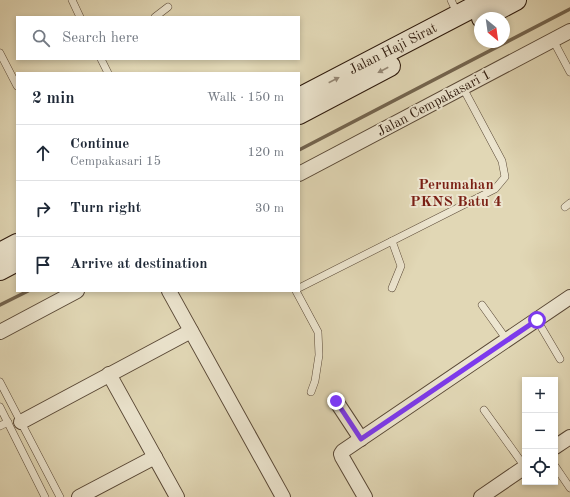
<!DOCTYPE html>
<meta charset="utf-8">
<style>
body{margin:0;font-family:"Old Standard TT",serif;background:#f2f2f3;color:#1f2937}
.controls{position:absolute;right:12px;bottom:12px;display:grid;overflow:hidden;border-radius:0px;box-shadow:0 2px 6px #0003}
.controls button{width:36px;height:36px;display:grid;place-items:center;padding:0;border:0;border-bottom:1px solid #e0e1e3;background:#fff;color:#1f2937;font:20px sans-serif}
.compass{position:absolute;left:474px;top:12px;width:36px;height:36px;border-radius:50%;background:#fff;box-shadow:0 2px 6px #0003;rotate:151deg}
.stop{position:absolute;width:12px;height:12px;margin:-9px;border:3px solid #7c3aed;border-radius:50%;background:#fff}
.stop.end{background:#7c3aed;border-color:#fff;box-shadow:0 1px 4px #0008}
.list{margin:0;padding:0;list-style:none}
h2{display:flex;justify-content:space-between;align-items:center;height:52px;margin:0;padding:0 16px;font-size:17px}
h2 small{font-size:13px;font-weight:400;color:#747a83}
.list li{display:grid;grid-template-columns:26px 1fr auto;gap:12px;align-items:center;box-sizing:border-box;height:56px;padding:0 16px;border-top:1px solid #e0e1e3}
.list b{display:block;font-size:15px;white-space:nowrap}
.list p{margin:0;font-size:13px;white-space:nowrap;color:#747a83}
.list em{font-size:13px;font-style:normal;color:#747a83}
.icon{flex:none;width:22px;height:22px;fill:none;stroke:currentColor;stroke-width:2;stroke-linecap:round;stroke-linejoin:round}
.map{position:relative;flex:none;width:570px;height:497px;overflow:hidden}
.search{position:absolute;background:#fff;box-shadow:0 2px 6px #0003;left:16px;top:16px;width:284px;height:44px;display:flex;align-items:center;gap:10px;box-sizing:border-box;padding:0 14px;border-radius:0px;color:#747a83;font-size:15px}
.panel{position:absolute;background:#fff;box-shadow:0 2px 6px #0003;left:16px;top:72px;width:284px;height:220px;border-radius:0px}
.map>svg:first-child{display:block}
</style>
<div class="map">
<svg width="570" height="497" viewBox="0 0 570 497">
<rect width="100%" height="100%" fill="#e1d7b5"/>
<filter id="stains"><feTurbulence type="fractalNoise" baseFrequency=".005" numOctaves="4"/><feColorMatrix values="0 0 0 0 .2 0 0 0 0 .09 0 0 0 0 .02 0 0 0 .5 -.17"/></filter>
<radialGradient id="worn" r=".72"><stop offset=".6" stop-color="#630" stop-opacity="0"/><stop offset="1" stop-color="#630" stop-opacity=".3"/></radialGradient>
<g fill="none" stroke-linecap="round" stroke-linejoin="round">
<g stroke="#73644e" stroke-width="3.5">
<path d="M299 150 570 9"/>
<path d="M0 305 28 291"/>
</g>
<g stroke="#594836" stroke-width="8">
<g id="lane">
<path d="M72 0 80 17"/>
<path d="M451 0 458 15"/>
<path d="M155 17 168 7"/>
<path d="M553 40 570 72"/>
<path d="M0 53 17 86"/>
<path d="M101 59 108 73"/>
<path d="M565 207 570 203"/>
<path d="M392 241 401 266 392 288"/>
<path d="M299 288 495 189 505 177 502 161 463 88"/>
<path d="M296 291 318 332 319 355 315 381 311 392"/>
<path d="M482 305 507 340"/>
<path d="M537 320 560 359"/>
<path d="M0 382 60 497"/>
<path d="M0 407 45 497"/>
<path d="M484 410 525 467"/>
<path d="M0 426 8 422"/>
<path d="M555 466 570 488"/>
</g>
</g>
<g stroke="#594836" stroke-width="16">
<g id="street">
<path d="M299 174 570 31"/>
<path d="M169 291 283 497"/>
<path d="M0 332 77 291"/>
<path d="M109 374 177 497"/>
<path d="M336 401 361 439"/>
<path d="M21 422 191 331"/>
<path d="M555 447 570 437"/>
<path d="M79 497 155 457"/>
<path d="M365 497 342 457 341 454 343 451 570 297"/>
<path d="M481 497 525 467"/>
</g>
</g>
<g stroke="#2c180b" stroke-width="22">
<g id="secondary">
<path d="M482 18 516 0"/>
<path d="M299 98 487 0"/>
<path d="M299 114 390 66"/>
<path d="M0 253 17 244"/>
<path d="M0 270 17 261"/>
</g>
</g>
<use href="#lane" stroke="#ece5cf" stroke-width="7"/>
<use href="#street" stroke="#ece5cf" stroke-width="14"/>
<use href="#secondary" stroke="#ece5cf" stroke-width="20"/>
</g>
<defs><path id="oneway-solid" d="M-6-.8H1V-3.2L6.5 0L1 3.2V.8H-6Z"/></defs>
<g fill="#968977">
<use href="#oneway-solid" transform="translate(383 70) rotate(152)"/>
<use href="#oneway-solid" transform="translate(334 80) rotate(-27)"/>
</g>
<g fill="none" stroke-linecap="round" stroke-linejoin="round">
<path stroke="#7c3aed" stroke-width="5" d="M336 401 361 439 537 320"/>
</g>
<g text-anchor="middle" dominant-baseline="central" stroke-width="4" stroke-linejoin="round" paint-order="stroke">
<g font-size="14" fill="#2c180b" stroke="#ece5cf">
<text transform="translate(393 49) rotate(-27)">Jalan Haji Sirat</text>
<text transform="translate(434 103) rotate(-28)">Jalan Cempakasari 1</text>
</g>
<g font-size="15" font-weight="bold" fill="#7a1f14" stroke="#ece5cf">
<text x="456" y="185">Perumahan<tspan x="456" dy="17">PKNS Batu 4</tspan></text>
</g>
</g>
<rect width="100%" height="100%" filter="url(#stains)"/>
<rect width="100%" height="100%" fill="url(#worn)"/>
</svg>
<div class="controls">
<button>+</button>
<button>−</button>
<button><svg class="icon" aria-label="locate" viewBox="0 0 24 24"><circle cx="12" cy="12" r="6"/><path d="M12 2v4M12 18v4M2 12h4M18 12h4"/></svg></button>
</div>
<svg class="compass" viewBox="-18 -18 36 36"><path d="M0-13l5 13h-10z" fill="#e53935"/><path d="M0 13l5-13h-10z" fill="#747a83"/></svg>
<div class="stop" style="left:537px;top:320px"></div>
<div class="stop end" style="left:336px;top:401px"></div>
<div class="search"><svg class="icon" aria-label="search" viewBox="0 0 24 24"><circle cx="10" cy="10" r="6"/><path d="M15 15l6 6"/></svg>Search here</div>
<section class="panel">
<h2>2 min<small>Walk · 150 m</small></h2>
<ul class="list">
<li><svg class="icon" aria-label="ahead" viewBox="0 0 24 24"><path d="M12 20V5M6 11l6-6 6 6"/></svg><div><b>Continue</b><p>Cempakasari 15</p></div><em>120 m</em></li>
<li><svg class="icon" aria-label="right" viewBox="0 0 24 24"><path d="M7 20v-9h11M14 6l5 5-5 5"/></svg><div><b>Turn right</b></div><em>30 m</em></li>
<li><svg class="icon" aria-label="arrive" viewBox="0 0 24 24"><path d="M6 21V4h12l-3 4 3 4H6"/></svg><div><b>Arrive at destination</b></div></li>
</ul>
</section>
</div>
